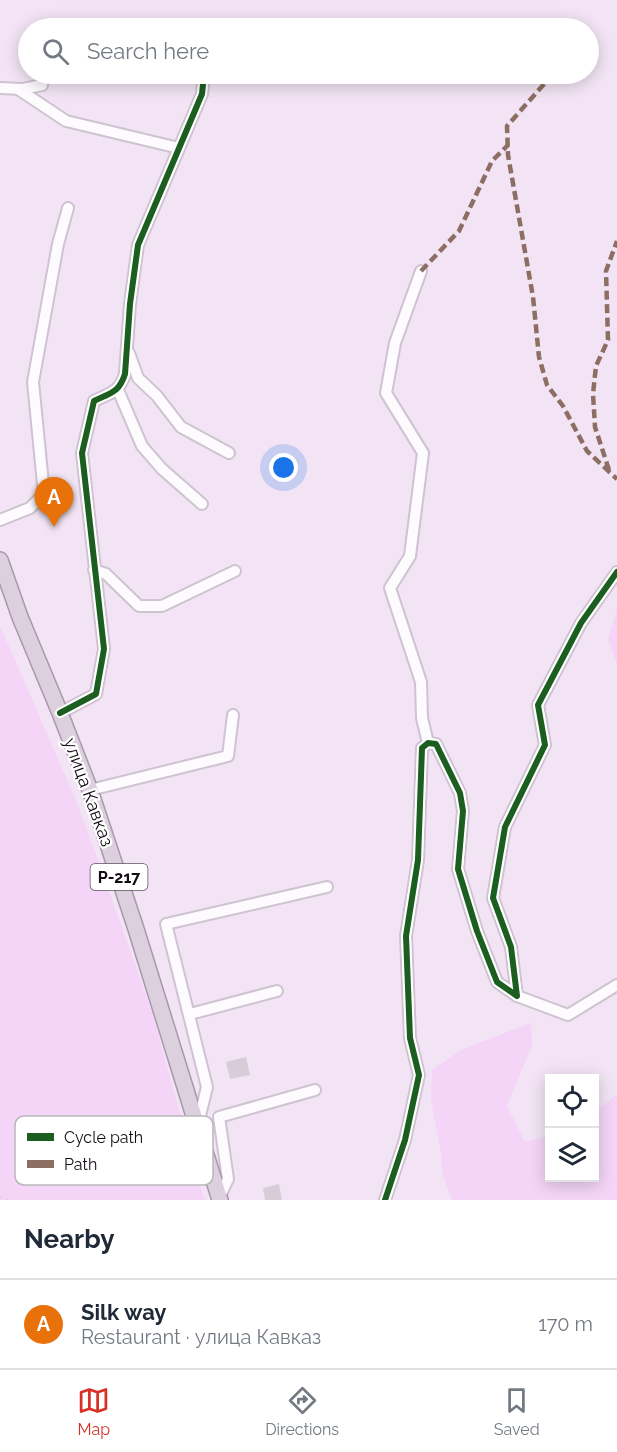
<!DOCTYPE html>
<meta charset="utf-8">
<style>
body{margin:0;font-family:Raleway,sans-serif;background:#f6f6f7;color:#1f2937}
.controls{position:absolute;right:18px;bottom:18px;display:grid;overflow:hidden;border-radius:0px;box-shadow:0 3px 15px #0003}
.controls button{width:54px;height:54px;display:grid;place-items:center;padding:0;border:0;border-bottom:2px solid #e0e1e3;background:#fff;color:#1f2937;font:30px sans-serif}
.you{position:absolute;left:284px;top:468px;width:21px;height:21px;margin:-15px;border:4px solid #fff;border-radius:50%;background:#1a73e8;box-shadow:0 0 0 9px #1a73e833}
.badge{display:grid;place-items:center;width:39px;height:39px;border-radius:50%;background:#d93025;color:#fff;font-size:20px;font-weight:700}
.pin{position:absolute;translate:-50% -50px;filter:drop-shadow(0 2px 3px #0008)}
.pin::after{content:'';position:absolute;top:32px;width:21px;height:18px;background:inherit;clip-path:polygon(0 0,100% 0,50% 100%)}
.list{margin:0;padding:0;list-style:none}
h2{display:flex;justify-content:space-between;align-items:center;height:78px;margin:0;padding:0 24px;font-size:26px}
h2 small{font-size:20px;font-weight:400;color:#747a83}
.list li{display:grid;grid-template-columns:39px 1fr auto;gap:18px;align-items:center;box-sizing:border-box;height:90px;padding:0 24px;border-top:2px solid #e0e1e3}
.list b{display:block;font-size:22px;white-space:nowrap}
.list p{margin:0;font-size:20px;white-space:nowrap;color:#747a83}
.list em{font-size:20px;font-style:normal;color:#747a83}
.icon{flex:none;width:33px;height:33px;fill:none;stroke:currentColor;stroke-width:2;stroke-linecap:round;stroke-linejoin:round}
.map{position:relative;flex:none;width:617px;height:1200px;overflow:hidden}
.search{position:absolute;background:#fff;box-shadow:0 3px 15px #0003;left:18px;right:18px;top:18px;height:66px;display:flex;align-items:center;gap:15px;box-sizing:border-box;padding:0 21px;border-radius:33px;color:#747a83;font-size:22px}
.sheet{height:168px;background:#fff}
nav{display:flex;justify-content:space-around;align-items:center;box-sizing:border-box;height:84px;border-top:2px solid #e0e1e3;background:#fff;font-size:16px;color:#747a83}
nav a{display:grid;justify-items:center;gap:3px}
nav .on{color:#d93025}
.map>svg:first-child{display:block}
</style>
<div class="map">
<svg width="617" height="1200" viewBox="0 0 617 1200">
<rect width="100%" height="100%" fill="#f2e4f4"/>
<g fill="#f4d4f7">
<path d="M617 609V664L608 640Z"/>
<path d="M0 626 78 805 153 1015 200 1187 205 1200H0Z"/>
<path d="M531 1023 532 1045 507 1106 525 1142 549 1136 550 1178H594L595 1112 617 1094V1200H452L442 1172 441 1152 431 1101 432 1070 461 1050Z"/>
</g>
<g fill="#d7ccd8">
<path d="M246 1057 250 1075 230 1079 226 1062Z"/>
<path d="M279 1184 282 1200H265L263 1188Z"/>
</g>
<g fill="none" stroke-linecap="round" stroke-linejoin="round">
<g stroke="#cec3d0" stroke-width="14">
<g id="minor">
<path d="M0 88 23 89 42 85 44 74"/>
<path d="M18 89 66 121 179 148"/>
<path d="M421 271 395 343 386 393 423 453 410 556 390 588 421 682 422 718 428 743"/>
<path d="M129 353 138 378 157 396 181 427 229 453"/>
<path d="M118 390 142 446 162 469 202 504"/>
<path d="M0 520 30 508 44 494 33 382 58 244 68 208"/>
<path d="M94 570 106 574 139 606H162L235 571"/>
<path d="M60 713 96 694 104 649 82 453 94 401C110 393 119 393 125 374L130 304 138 245 202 94 204 74"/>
<path d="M90 790 228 756 233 715"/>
<path d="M517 996 568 1015 617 985"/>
<path d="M190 1014 277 991"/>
<path d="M198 1124 207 1087 166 924 327 887"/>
<path d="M219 1198 228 1179 219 1117 315 1090"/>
<path d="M385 1200 405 1140 419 1075 410 1038 406 936 418 860 422 748 428 743 436 744 460 793 463 811 458 869 477 931 497 982 517 996 511 947 493 898 505 827 545 745 538 705 581 623 617 572"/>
</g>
</g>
<g stroke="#a897ab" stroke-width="18">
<path id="highway" d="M0 560 20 617 60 713 90 790 136 929 220 1200"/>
</g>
<path stroke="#d3cfd3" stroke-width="1.5" stroke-dasharray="1.5 4.5" stroke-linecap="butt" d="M0 1197 9 1200"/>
<use href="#minor" stroke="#fdfbfd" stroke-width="10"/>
<use href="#highway" stroke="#dcd0de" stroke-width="15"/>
<g stroke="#8d6e63" stroke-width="4.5" stroke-dasharray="9 4.5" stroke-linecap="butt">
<path d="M553 74 507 126 508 155 533 297 539 357 547 385 563 406 587 451 617 479"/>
<path d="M421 271 459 231 492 161 508 145"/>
<path d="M609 470 595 427 593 394 596 366 608 340 606 271 617 241"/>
</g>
<g stroke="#fff" stroke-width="10">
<g id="cycleway">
<path d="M60 713 96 694 104 649 82 453 94 401C110 393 119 393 125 374L130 304 138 245 202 94 204 74"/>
<path d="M385 1200 405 1140 419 1075 410 1038 406 936 418 860 422 748 428 743 436 744 460 793 463 811 458 869 477 931 497 982 517 996 511 947 493 898 505 827 545 745 538 705 581 623 617 572"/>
</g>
</g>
<use href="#cycleway" stroke="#1b5e20" stroke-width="6"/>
</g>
<g text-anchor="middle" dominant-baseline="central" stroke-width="4.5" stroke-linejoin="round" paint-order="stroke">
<rect fill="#fff" stroke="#5a555b" stroke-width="1.5" x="90.5" y="864" width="57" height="26" rx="4.5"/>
<g font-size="16" font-weight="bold" fill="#140c15">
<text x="119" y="877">Р-217</text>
</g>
<g font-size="18" fill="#140c15" stroke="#fff">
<text transform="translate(89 792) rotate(70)">улица Кавказ</text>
</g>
</g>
<rect x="15" y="1116" width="198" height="69" rx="9" fill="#fff" stroke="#b8b6b9" stroke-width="1.5"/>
<rect x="27" y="1133" width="27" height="8" fill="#1b5e20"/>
<rect x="27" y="1160" width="27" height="8" fill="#8d6e63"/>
<g font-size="16" fill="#140c15">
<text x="64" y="1143">Cycle path</text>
<text x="64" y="1170">Path</text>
</g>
</svg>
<div class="controls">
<button><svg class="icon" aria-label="locate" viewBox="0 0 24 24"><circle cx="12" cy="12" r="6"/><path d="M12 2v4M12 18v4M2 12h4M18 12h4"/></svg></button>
<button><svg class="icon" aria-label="layers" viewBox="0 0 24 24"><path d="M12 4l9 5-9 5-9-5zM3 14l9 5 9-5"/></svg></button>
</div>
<div class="you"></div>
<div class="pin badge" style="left:54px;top:527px;background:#e8710a">A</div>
<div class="search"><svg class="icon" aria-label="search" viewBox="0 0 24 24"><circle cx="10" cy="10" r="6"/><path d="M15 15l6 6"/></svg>Search here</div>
</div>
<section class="sheet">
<h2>Nearby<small></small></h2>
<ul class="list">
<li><span class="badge" style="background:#e8710a">A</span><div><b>Silk way</b><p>Restaurant · улица Кавказ</p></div><em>170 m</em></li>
</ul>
</section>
<nav>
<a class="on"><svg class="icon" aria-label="map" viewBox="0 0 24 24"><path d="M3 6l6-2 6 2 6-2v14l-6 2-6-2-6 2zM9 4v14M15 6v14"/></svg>Map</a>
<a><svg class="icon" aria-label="directions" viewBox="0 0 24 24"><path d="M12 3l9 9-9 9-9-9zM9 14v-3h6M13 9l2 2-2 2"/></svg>Directions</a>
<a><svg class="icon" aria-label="saved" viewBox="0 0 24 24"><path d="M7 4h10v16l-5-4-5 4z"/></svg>Saved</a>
</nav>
